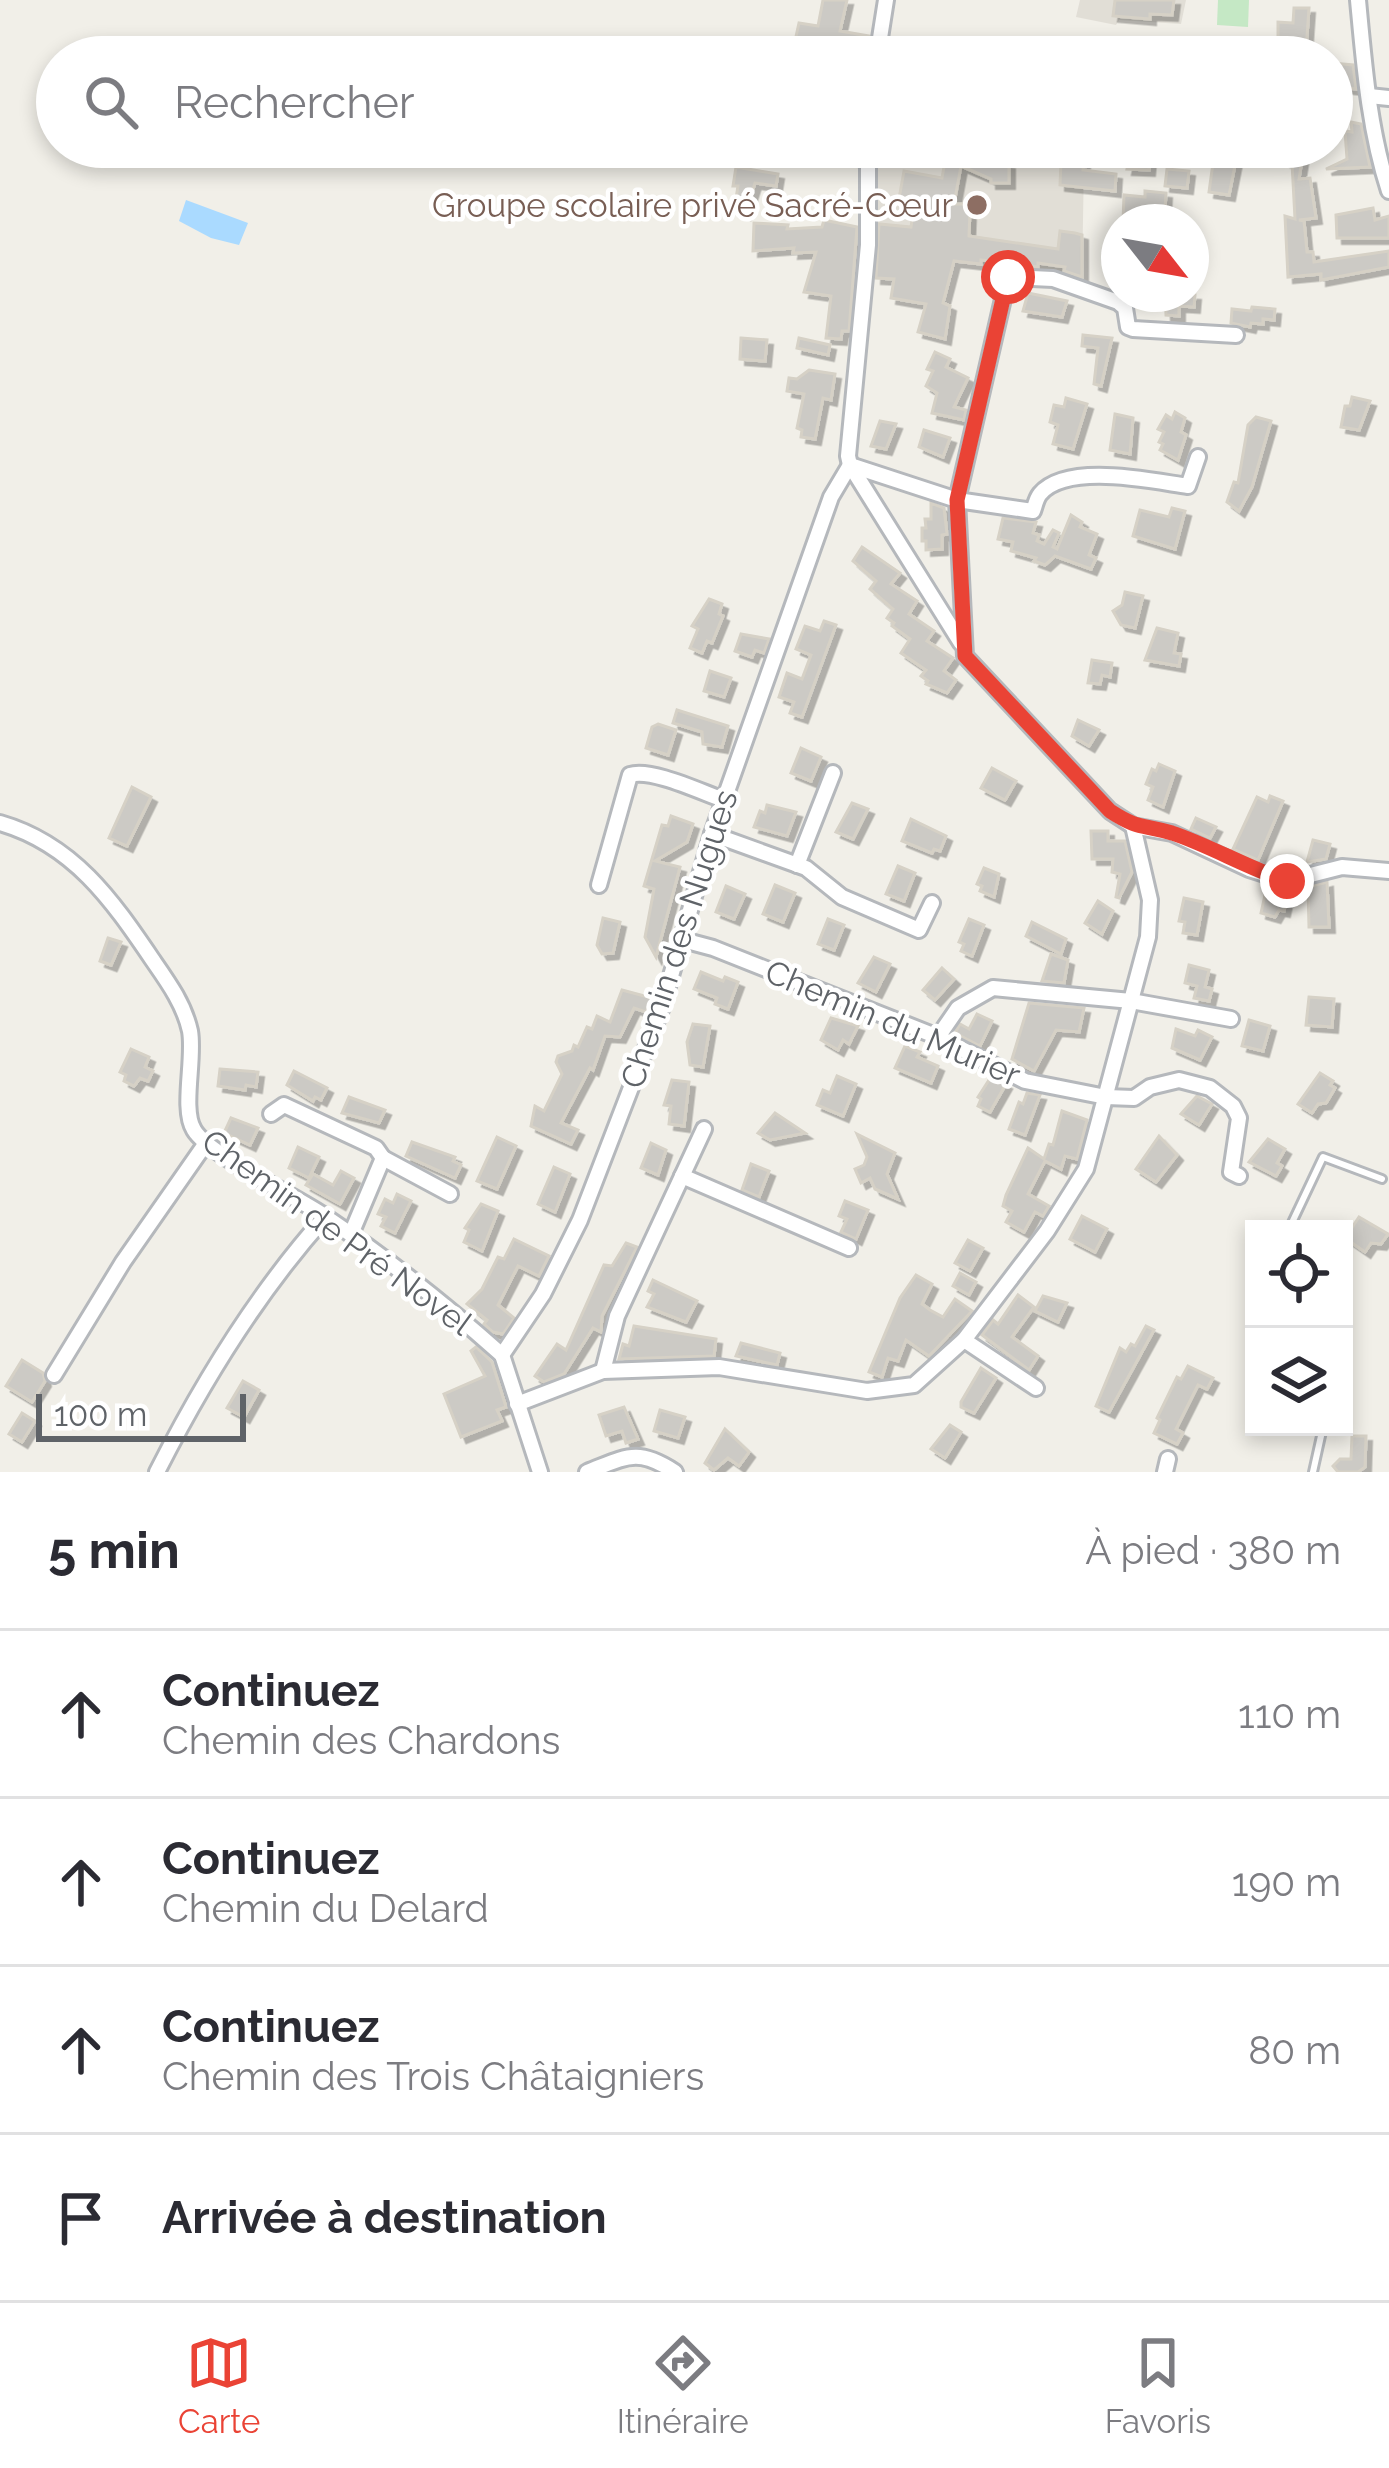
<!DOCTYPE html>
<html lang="fr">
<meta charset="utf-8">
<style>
body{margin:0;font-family:Raleway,sans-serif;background:#f2f2f3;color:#2b2b33}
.controls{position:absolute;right:36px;bottom:36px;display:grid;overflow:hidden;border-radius:0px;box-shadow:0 6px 18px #0003}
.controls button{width:108px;height:108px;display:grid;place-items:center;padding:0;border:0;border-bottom:3px solid #e1e1e2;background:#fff;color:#2b2b33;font:60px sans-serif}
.compass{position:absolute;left:1101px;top:204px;width:108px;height:108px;border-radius:50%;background:#fff;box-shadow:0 6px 18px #0003;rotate:121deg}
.scale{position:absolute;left:36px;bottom:30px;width:210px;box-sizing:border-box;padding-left:12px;border:6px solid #5f6368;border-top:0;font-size:33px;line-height:42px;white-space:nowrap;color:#5f6368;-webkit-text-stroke:9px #fff;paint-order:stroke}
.stop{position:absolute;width:36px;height:36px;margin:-27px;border:9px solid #ea4335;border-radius:50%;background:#fff}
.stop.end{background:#ea4335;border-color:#fff;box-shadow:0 3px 12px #0008}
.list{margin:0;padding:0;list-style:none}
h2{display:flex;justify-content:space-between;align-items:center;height:156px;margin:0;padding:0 48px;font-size:51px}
h2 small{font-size:39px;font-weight:400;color:#7c7c81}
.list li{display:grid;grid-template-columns:78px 1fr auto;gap:36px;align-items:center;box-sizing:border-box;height:168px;padding:0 48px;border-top:3px solid #e1e1e2}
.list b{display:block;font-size:45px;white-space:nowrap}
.list p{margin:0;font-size:39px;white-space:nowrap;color:#7c7c81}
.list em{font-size:39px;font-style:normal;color:#7c7c81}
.icon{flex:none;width:66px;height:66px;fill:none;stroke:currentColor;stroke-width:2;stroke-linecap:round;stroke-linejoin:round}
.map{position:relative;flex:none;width:1389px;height:1472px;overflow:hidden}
.search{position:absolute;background:#fff;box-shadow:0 6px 18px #0003;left:36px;right:36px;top:36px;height:132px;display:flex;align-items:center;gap:30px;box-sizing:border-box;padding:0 42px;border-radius:66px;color:#7c7c81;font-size:45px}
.sheet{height:828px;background:#fff}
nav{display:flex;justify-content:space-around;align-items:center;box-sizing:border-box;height:168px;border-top:3px solid #e1e1e2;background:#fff;font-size:33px;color:#7c7c81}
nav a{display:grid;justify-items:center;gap:6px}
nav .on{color:#ea4335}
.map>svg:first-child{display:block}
</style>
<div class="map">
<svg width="1389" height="1472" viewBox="0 0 1389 1472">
<defs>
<filter id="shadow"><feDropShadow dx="5.5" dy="5.5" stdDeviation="0" flood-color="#0004"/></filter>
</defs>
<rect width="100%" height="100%" fill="#f1efe8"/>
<g fill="#e1ded6">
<path d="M1080 0H1186L1181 24 1119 20 1116 25 1076 17Z"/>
<path d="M872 147H931L990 159 1084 163 1082 277 873 250Z"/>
</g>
<path fill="#c5e8c5" d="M1218 0H1249L1248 27 1217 25Z"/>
<path fill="#aadaff" d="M186 200 248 223 239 245 211 238 179 221Z"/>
<g fill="#cccac5" stroke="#d6d1c6" stroke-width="3" filter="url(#shadow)">
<path d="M823 0H847L840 31 869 36 866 54 844 50 845 43 819 38 818 45 795 41 799 23 818 26Z"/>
<path d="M1115 0H1174L1172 15 1150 14V19L1113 16Z"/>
<path d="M1294 8H1309L1306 50H1293V41H1278V22L1293 23Z"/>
<path d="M1332 63 1353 65 1356 89 1332 86Z"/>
<path d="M1351 122 1361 124 1370 167 1326 169 1347 159 1345 131 1352 132Z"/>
<path d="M812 147H856L854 161 812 153Z"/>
<path d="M1132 147H1151L1149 170 1127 169Z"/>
<path d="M1287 147H1304L1299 179 1310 178 1316 218 1299 220 1304 221 1307 252H1313L1314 262 1389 251V267L1321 280V274L1288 277 1285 216 1295 219 1292 163 1286 162Z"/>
<path d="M1222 148 1238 150 1229 195 1209 192 1213 163 1220 164Z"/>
<path d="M947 150 960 158 1009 164V183H991V179L961 166 954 204H966V210L970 211 969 236 1058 249 1060 231 1075 233 1082 235V277L1064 271 1065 267 1038 263V267L981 260V264L954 261 943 303 950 306 945 339 918 332 926 304 891 298 894 279 876 278 879 224 911 227 914 207 898 204 904 171 942 178Z"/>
<path d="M1061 162 1084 163 1083 170 1116 174 1115 191 1060 185Z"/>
<path d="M736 167 778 174 776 186 755 183 745 214 734 211 738 186H733Z"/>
<path d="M1167 169 1189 171 1187 188 1165 186Z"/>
<path d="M1145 191 1166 193 1165 210H1156V222H1123L1124 195 1145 197Z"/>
<path d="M1373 208 1375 220 1389 216V238H1337L1336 215Z"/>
<path d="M824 220 857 227 849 331H842L841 339 826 338 831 296 804 292 816 252 793 253 794 248 753 251 754 223 788 225 787 229 822 227Z"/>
<path d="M1028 293 1067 301 1062 317 1023 311Z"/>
<path d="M1165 294 1195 295 1194 307 1179 306V316L1166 315Z"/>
<path d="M1252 307 1275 309 1274 320 1263 319V324L1251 323 1250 327 1231 323 1232 309 1251 311Z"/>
<path d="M1083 335 1112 338 1101 386 1094 384 1098 348 1082 346Z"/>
<path d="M741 338 767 340 765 361 740 359Z"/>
<path d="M799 338 830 345 828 355 797 348Z"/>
<path d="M935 352 950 359 946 367 968 378 954 407 966 410 964 420 932 413 937 393 926 386 933 371 927 369Z"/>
<path d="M809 370 835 374 831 400 823 398 815 439 801 437 802 430 797 428 804 394 787 391 789 378 797 379Z"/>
<path d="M1352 397 1370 401 1359 430 1341 427 1345 406H1350Z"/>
<path d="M1066 398 1087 404 1073 449 1053 444 1058 425 1050 422 1054 405 1064 407Z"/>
<path d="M1175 412 1185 418 1181 432 1186 435 1178 460 1160 450 1163 444 1159 442 1164 432 1158 429 1166 415 1172 419Z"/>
<path d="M1115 414 1133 418 1130 454 1110 450Z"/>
<path d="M1256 417 1271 421 1252 487 1239 511 1227 502 1234 482 1238 483 1248 425Z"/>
<path d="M880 421 896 424 886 449 871 446Z"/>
<path d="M924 430 950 438 943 457 919 447Z"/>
<path d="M931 503 944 508 947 534 942 535V549L926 550V541H922V528H926L925 519H931Z"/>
<path d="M1172 508 1185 511 1175 549 1133 536 1140 510 1169 517Z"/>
<path d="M1071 515 1082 522 1080 527 1097 534 1089 555 1096 558 1091 569 1055 556 1045 565 1034 561 1036 558 1011 551 1013 542 998 539 1003 518 1036 522 1033 533 1039 535 1037 541 1044 544 1053 530 1059 533 1053 547 1057 549Z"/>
<path d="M862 547 900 573 891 584 917 601 909 614 934 631 927 641 953 658 944 671 956 680 947 693 926 684 928 681 921 676 926 670 901 653 910 639 892 626 894 623 887 618 893 609 870 589 876 581 853 561Z"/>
<path d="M1125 592 1143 596 1135 628 1121 625 1113 611 1122 605Z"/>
<path d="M709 599 722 604 719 614 723 616 712 643 707 641 702 653 690 648 698 629 692 626Z"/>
<path d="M824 621 836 625 802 717 790 713 794 702 779 697 787 673 802 679 811 655 796 649 805 626 820 631Z"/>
<path d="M1157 628 1178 633 1174 653 1181 654 1179 666 1145 660Z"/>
<path d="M741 634 769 639 764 653 755 650 752 657 735 651Z"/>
<path d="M1092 660 1112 663 1110 677 1102 675 1100 684 1088 683Z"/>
<path d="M710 671 731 678 724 697 704 691Z"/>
<path d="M677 710 728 726 722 747 703 744 702 732 673 723Z"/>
<path d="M1078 720 1099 730 1089 746 1072 736Z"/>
<path d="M658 724 676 730 668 755 646 748 652 727Z"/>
<path d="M801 748 821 757 811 781 791 773Z"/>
<path d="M1159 764 1175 771 1163 807 1148 800 1153 787 1146 784 1152 769 1156 771Z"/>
<path d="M992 768 1016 781 1005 800 981 788Z"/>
<path d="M132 787 151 797 127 846 109 838Z"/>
<path d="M1270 796 1283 801 1258 860 1233 849 1257 797 1268 802Z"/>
<path d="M852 803 868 809 853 839 836 832Z"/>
<path d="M767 805 796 812 787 836 754 827 760 811 765 813Z"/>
<path d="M671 816 693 824 687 842 655 861 680 867 656 957 645 937 654 889 644 886 662 825 668 826Z"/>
<path d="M1196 818 1216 827 1210 838 1191 829Z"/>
<path d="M911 819 946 836 940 851 934 849 932 853 902 841Z"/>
<path d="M1091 831H1108V841H1125L1132 872 1119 898 1116 897 1120 874 1112 872 1113 859H1092Z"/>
<path d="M1313 840 1330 844 1326 859 1307 862Z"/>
<path d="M898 866 915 873 904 901 886 894Z"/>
<path d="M984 868 999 874 994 897 980 891 982 886 977 884Z"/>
<path d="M1327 882 1329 927H1309L1308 887Z"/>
<path d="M775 885 795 893 783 922 763 914Z"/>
<path d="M726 886 745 894 734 919 716 912Z"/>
<path d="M1267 886 1288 892 1284 911 1279 910 1275 917 1261 913Z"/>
<path d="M1184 898 1203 902 1197 935 1183 933 1185 922 1179 921Z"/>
<path d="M1098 901 1113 911 1102 934 1085 923Z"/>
<path d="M603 918 620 922 613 953 602 954 597 945Z"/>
<path d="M828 919 844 925 834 950 818 944Z"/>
<path d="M969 919 984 925 972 956 961 951 964 944 959 942Z"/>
<path d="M1032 922 1066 939 1061 954 1026 936Z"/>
<path d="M108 938 121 942 111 965 100 961Z"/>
<path d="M1051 954 1068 960 1064 983 1042 981Z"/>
<path d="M874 957 890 964 876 992 858 983Z"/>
<path d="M1189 965 1209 970 1205 987 1212 989 1209 1001 1194 998 1197 986 1185 983Z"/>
<path d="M942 968 954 979 935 1000 923 990Z"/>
<path d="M701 972 723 981 725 977 738 982 728 1009 715 1004 717 998 694 989Z"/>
<path d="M622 990 652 998 646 1012 634 1008 620 1037 605 1036 593 1070 590 1068 561 1123 578 1130 571 1144 531 1126 535 1106 544 1111 562 1074 556 1062 558 1056 572 1051 574 1045 578 1047 587 1027 592 1029 597 1016 610 1022Z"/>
<path d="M1309 997 1334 999 1332 1027 1306 1025Z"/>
<path d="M1029 1003 1084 1008 1079 1032 1056 1030 1034 1071 1012 1059Z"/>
<path d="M977 1014 992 1021 980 1046 955 1033 960 1024 969 1029Z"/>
<path d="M831 1018 858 1026 849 1044 843 1040 838 1050 821 1040Z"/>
<path d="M1249 1020 1270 1026 1263 1051 1242 1046Z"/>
<path d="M693 1024 710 1026 703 1067 690 1065 687 1042Z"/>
<path d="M1176 1029 1195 1036 1198 1030 1212 1037 1200 1060 1172 1048Z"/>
<path d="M905 1046 920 1052 917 1057 938 1066 931 1083 895 1068Z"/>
<path d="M131 1049 149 1057 145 1067 153 1071 148 1081 140 1078 134 1086 124 1081 126 1075 120 1072Z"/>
<path d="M220 1069 258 1072 256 1087 246 1085 245 1090 218 1086Z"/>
<path d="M294 1071 327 1088 321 1100 315 1097 313 1101 287 1085Z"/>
<path d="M1320 1073 1333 1081 1330 1085 1335 1088 1326 1103 1318 1104 1312 1113 1298 1104Z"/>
<path d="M837 1076 856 1084 843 1116 817 1105 823 1090 830 1093Z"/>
<path d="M991 1077 1006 1084 990 1112 978 1106 981 1099 978 1097Z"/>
<path d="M672 1080 689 1082 684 1126 669 1124 671 1106 664 1105Z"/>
<path d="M1027 1093 1040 1095 1025 1135 1009 1129 1019 1102 1023 1104Z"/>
<path d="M1197 1096 1212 1104 1199 1125 1181 1114Z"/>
<path d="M349 1097 385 1110 379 1123 342 1113Z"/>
<path d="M1062 1111 1087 1120 1077 1159 1065 1156 1061 1169 1045 1161 1028 1194 1049 1206 1043 1216 1035 1212 1024 1232 1006 1222 1012 1211 1003 1206 1006 1195 1028 1148 1044 1159 1049 1144 1053 1145Z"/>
<path d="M775 1113 805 1133 770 1140 758 1133Z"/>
<path d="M231 1118 258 1128 250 1145 224 1133Z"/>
<path d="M857 1134 895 1153 887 1174 898 1199 875 1189 870 1178 861 1183 855 1169 864 1165 867 1157Z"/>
<path d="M1159 1136 1177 1155 1156 1182 1136 1169Z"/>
<path d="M497 1137 516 1146 497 1189 477 1181Z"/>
<path d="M1268 1139 1285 1149 1277 1163 1282 1166 1276 1176 1249 1162Z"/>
<path d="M412 1142 455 1157 453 1161 461 1165 455 1178 406 1156Z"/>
<path d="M651 1143 666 1150 658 1175 641 1168Z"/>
<path d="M298 1147 319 1157 309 1178 289 1168Z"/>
<path d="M751 1164 769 1171 759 1197 742 1190Z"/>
<path d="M554 1167 570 1174 555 1212 538 1204Z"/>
<path d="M341 1171 354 1178 340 1204 306 1185 313 1174 333 1185Z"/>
<path d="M397 1194 411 1201 395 1233 381 1226 386 1217 378 1214 385 1199 393 1203Z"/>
<path d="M845 1201 868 1210 856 1239 841 1232 847 1219 839 1216Z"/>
<path d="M481 1204 498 1211 482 1251 464 1242 469 1230 465 1228Z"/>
<path d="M1082 1216 1107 1229 1095 1252 1070 1239Z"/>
<path d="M1359 1217 1388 1234 1381 1244 1371 1243 1365 1252 1345 1238Z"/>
<path d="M514 1239 549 1256 539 1276 518 1266 498 1305 514 1318 503 1334 493 1332 484 1324 487 1320 467 1304 482 1289 498 1257 504 1259Z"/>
<path d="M968 1240 983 1248 970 1271 955 1263Z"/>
<path d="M626 1243 637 1247 602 1316 601 1332 593 1328 564 1374 544 1382 535 1376 557 1344 566 1350 604 1265 612 1266Z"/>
<path d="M960 1273 976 1282 969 1295 953 1286Z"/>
<path d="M916 1275 932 1284 922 1304 930 1310 943 1317 955 1299 972 1311 929 1356 906 1340 898 1361 888 1358 882 1377 869 1372 900 1298Z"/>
<path d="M653 1280 697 1301 686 1322 647 1307 654 1294 648 1291Z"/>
<path d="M1018 1295 1034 1307 1012 1337 1038 1356 1029 1370 982 1335 993 1320 998 1324Z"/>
<path d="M1043 1296 1067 1303 1058 1322 1035 1311Z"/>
<path d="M634 1326 716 1339 714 1356 619 1359 623 1344 629 1346Z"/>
<path d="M1146 1326 1154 1330 1109 1412 1096 1406 1120 1348 1126 1352 1131 1344 1135 1346Z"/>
<path d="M741 1343 780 1353 777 1365 736 1356Z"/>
<path d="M476 1347 492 1362 506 1407 497 1410 502 1421 461 1437 444 1394 485 1376 471 1351Z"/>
<path d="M22 1360 43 1373 45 1381 32 1402 6 1386Z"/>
<path d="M1188 1366 1213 1378 1207 1389 1198 1385 1176 1429 1183 1433 1177 1444 1154 1433 1160 1420 1157 1418 1177 1377 1181 1379Z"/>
<path d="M981 1368 996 1378 974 1413 961 1407V1402Z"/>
<path d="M243 1381 259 1390 244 1417 227 1408Z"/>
<path d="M624 1407 638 1439 626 1443 622 1431 606 1436 599 1415Z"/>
<path d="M660 1410 685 1417 678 1438 654 1431Z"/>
<path d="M22 1413 35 1421 22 1442 9 1434Z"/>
<path d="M950 1425 961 1432 945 1458 931 1449Z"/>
<path d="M725 1429 749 1452 739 1466 728 1458 714 1470 705 1463Z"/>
<path d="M1352 1436H1366L1365 1467 1358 1472H1338L1333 1466 1340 1459H1351Z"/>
</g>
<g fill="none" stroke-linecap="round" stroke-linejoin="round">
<g stroke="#b5b8bc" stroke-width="12">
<g id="lane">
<path d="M1289 1229 1323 1157 1382 1179"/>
<path d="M1313 1472 1323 1427"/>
</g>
</g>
<g stroke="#b5b8bc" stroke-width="20">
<g id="street">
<path d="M1358 0C1364 64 1369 130 1389 191"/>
<path d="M877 57 886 0"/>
<path d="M1369 96 1389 98"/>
<path d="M868 147V245L848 456 850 465 961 643"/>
<path d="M961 147 1046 157 1050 147"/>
<path d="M1198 457 1188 486C1152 481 1067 462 1040 494 1036 499 1035 506 1033 511L957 500 1008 277 1053 279 1118 302 1125 308 1128 327 1133 329 1236 335"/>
<path d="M850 465 957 500 965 656 1110 811 1133 826 1172 833 1249 869 1287 881 1342 867 1389 871"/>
<path d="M0 823C73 844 112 900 152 959 168 982 184 1004 190 1031 195 1059 181 1109 194 1130 208 1154 295 1196 323 1215 385 1257 446 1305 502 1355"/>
<path d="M712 834 806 868 842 897 919 930 932 903"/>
<path d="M797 865 833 773"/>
<path d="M599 885 630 775C651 768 701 792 724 800"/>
<path d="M683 940 713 948 938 1037 1025 1081 1106 1097 1134 1098 1150 1087 1179 1080 1210 1088 1233 1106 1239 1118 1231 1172 1239 1176"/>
<path d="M938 1037 958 1008 993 988 1131 1001 1231 1019"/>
<path d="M271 1114 284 1105 376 1148 383 1158 351 1234"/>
<path d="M383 1158 450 1194"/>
<path d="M682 1176 849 1248"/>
<path d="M964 1340 1036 1388"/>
<path d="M502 1355 543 1294 580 1220 662 1007 712 834 831 497 850 465"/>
<path d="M502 1355 540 1472"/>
<path d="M603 1371 617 1316 704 1129"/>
<path d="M54 1375 123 1262 206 1143"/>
<path d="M517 1404 603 1371 719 1367 867 1391 914 1385 964 1340 1047 1231 1086 1169 1148 937 1150 900 1133 826"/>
<path d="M157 1472C202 1383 259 1291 325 1217"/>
<path d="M587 1472C626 1457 637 1447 675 1472"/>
<path d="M1165 1472 1168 1459"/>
</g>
</g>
<use href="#lane" stroke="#fff" stroke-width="6"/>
<use href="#street" stroke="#fff" stroke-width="14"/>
</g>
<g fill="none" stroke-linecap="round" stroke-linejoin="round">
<path stroke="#ea4335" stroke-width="15" d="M1008 277 957 500 965 656 1110 811C1139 830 1142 824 1172 833 1211 846 1247 868 1287 881"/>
</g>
<circle fill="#8d6e63" stroke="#fff" stroke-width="4.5" cx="977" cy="205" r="12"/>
<g text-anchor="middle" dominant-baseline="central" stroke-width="9" stroke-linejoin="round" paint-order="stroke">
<g font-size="33" fill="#785e54" stroke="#fff" text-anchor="end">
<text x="953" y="205">Groupe scolaire privé Sacré-Cœur</text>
</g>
<g font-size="33" fill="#5f6368" stroke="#fff">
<text transform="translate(679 939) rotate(-72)">Chemin des Nugues</text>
<text transform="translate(893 1023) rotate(23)">Chemin du Murier</text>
<text transform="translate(337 1232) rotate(36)">Chemin de Pré Novel</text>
</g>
</g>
</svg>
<div class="controls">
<button><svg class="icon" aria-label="locate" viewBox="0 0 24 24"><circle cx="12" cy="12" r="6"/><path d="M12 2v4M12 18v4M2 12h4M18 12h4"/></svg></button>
<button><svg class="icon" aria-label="layers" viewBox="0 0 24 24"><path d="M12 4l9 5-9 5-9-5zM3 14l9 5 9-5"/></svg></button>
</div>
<svg class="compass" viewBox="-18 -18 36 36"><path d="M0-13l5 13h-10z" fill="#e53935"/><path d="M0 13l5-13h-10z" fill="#7c7c81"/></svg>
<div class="scale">100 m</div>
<div class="stop" style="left:1008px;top:277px"></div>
<div class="stop end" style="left:1287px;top:881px"></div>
<div class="search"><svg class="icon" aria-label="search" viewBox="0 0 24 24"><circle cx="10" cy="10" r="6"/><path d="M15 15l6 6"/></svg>Rechercher</div>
</div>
<section class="sheet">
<h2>5 min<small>À pied · 380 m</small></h2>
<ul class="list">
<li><svg class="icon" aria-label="ahead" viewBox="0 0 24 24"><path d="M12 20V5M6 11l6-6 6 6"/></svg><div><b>Continuez</b><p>Chemin des Chardons</p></div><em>110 m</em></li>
<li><svg class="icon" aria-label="ahead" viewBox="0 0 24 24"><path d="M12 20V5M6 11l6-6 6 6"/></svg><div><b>Continuez</b><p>Chemin du Delard</p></div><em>190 m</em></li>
<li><svg class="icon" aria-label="ahead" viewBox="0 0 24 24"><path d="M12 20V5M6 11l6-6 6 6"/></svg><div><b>Continuez</b><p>Chemin des Trois Châtaigniers</p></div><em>80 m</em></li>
<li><svg class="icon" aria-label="arrive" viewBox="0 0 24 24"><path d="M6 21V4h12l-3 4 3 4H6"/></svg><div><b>Arrivée à destination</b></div></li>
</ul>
</section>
<nav>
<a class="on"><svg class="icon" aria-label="map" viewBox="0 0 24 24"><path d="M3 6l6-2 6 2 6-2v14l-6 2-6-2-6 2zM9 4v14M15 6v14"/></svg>Carte</a>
<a><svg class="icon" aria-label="directions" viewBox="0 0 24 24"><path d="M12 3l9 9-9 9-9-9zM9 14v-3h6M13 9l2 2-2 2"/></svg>Itinéraire</a>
<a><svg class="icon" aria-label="saved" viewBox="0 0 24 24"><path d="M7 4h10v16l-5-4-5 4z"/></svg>Favoris</a>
</nav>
